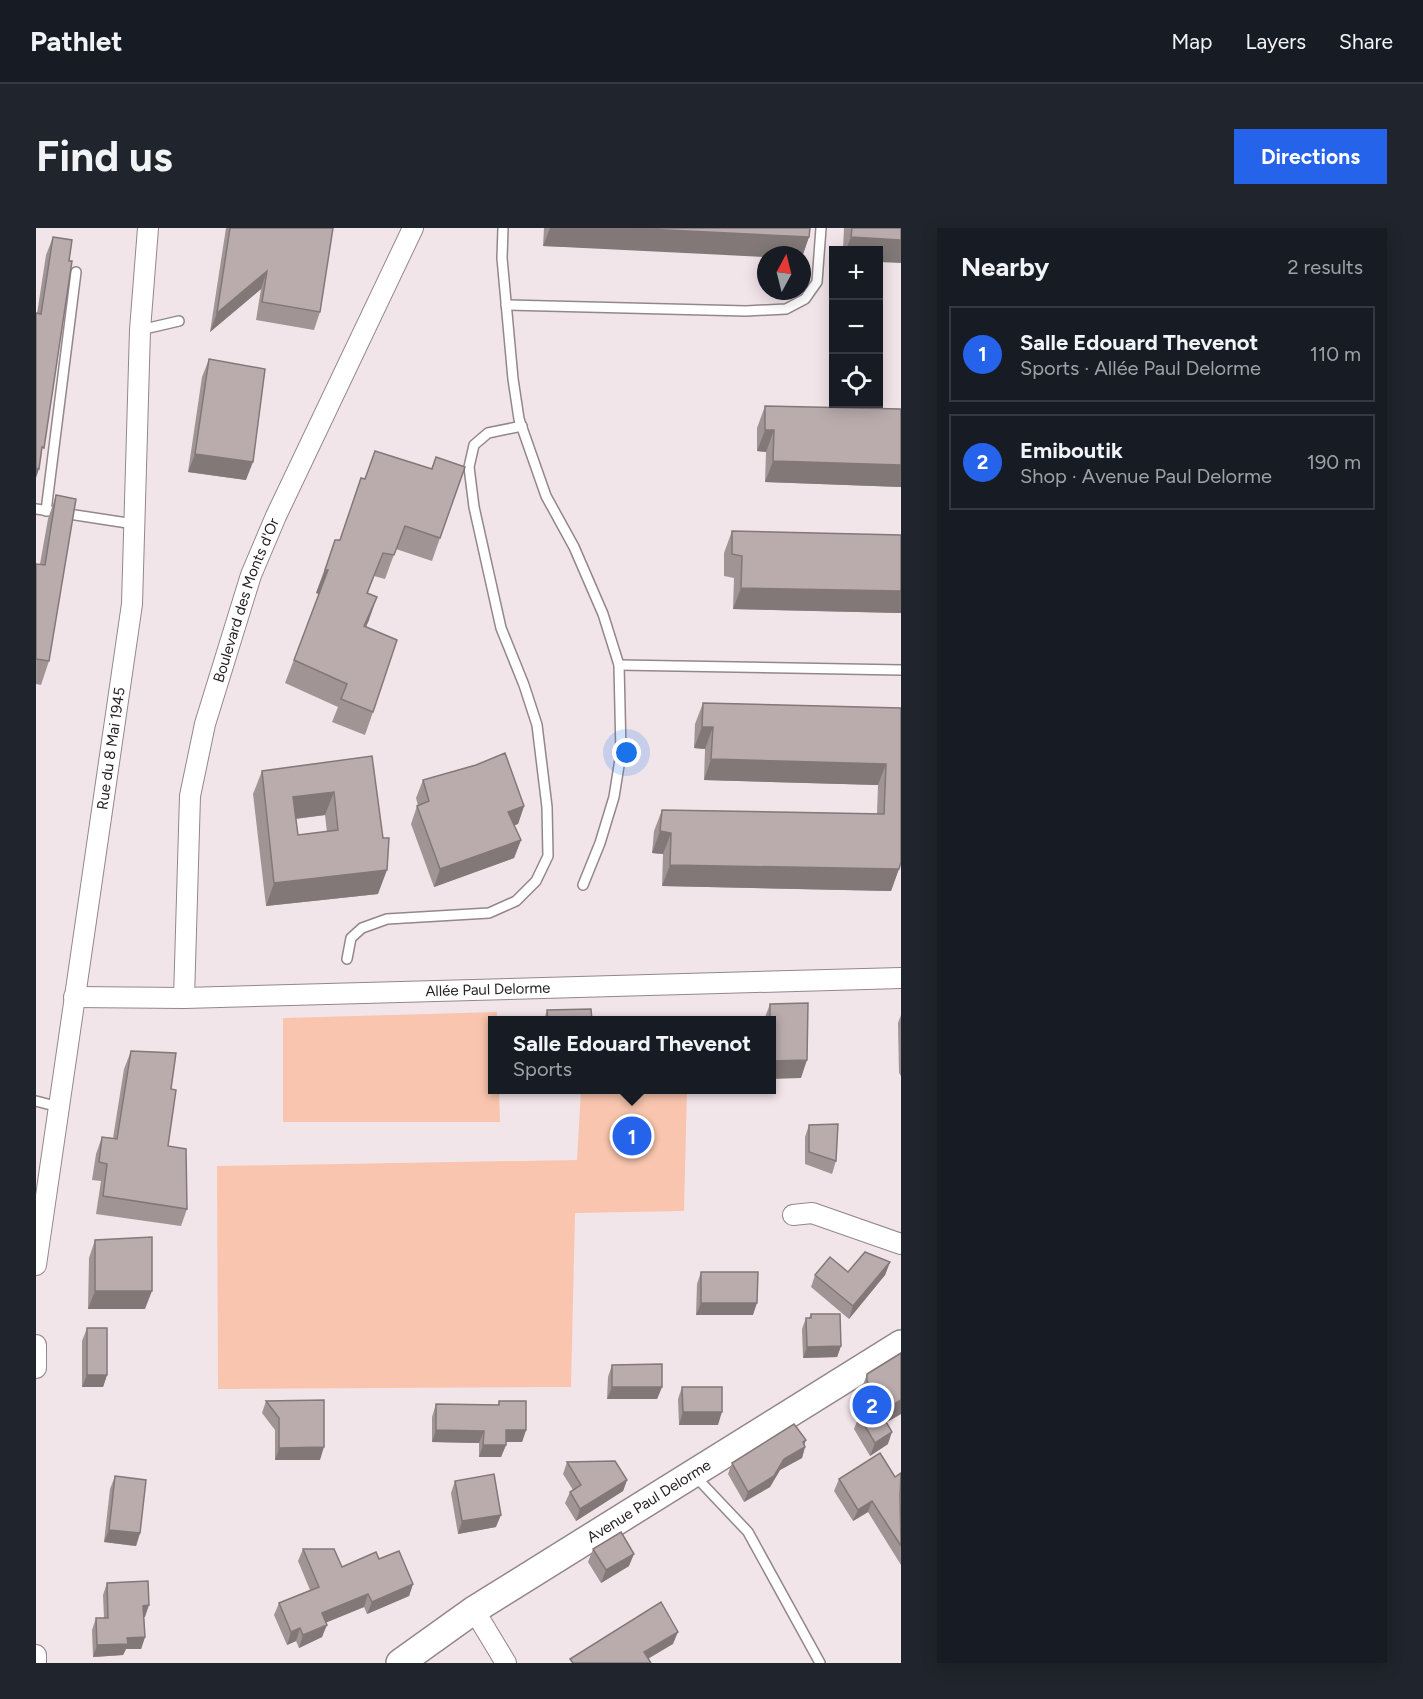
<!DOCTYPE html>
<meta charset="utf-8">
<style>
body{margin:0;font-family:Figtree,sans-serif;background:#20242c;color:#f1f3f6}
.controls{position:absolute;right:18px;top:18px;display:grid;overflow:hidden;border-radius:0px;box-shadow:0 3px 15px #0003}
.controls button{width:54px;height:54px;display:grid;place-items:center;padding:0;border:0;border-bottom:2px solid #363941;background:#171b24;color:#f1f3f6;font:30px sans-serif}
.compass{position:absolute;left:721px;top:18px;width:54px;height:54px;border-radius:50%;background:#171b24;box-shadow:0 3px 15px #0003;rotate:7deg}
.you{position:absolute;left:591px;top:525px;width:21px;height:21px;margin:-15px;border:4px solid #fff;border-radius:50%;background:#1a73e8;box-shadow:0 0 0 9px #1a73e833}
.badge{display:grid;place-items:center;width:39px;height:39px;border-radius:50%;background:#2563eb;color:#fff;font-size:20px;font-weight:700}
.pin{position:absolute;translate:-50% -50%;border:3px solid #fff;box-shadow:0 2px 6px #0006}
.popup{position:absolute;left:452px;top:788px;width:288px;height:78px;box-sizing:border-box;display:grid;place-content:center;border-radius:0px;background:#171b24;filter:drop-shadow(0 2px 4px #0005);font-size:20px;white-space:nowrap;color:#9ea1a6}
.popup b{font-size:22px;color:#f1f3f6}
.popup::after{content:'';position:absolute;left:50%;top:100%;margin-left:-12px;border:12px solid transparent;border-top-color:#171b24}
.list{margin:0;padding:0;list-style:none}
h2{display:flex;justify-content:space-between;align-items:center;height:78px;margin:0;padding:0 24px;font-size:26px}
h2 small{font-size:20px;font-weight:400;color:#9ea1a6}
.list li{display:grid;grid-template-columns:39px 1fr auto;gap:18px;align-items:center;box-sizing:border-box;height:96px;margin:0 12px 12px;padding:0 12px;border:2px solid #363941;border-radius:0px}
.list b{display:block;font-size:22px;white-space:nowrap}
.list p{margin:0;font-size:20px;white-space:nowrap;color:#9ea1a6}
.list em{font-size:20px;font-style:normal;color:#9ea1a6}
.icon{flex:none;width:33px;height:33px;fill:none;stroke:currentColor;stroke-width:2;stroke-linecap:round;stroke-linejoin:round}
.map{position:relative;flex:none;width:865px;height:1435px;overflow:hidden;border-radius:0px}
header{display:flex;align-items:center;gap:36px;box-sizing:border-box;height:84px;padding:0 30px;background:#171b24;border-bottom:2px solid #363941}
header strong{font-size:28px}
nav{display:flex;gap:33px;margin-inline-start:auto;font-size:21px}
.intro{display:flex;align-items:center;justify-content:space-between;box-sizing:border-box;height:144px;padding:0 36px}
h1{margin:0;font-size:42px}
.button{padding:15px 27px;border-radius:0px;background:#2563eb;color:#fff;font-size:21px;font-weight:700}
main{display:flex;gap:36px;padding:0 36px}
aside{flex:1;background:#171b24;border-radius:0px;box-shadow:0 3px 15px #0003}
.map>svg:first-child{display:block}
</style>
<header>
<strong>Pathlet</strong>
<nav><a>Map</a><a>Layers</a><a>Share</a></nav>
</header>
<div class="intro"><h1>Find us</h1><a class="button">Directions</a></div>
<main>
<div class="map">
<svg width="865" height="1435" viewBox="0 0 865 1435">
<rect width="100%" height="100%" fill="#f2e5ea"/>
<g fill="#f9c5ae">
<path d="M461 784V792H456V862H463L464 894H247V790Z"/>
<path d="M545 862H651L648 983 539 985 535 1159 182 1161 181 938 541 932Z"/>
</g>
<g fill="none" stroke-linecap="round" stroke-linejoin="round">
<g stroke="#93878b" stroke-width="12">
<g id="service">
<path d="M467 0 466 30 477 151 483 191 510 268 538 319 567 386 583 437 585 525 578 569 564 615 547 657"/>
<path d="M470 77 710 83 750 81 769 71 781 54 785 0"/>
<path d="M104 102 143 93"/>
<path d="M0 281 98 296"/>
<path d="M10 283 40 44"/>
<path d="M583 437 865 442"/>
<path d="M311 731 315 710 326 700 351 691 453 685 480 673 500 653 512 628 511 579 501 497 488 457 465 400 438 279 433 239 438 217 452 205 486 198"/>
<path d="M0 873 23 879"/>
<path d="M659 1248 712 1304 784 1435"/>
</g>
</g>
<g stroke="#93878b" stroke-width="22">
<g id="minor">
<path id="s1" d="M38 769 148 770 865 750"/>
<path id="s2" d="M148 770 154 568 169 496 215 347 240 288 377 0"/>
<path d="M757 987 776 985 865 1016"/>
<path id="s3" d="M0 1037 96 376 104 102 112 0"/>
<path d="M0 1117V1140"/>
<path d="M438 1382 470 1435"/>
<path d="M0 1427V1435"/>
</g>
</g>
<g stroke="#93878b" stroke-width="30">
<g id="secondary">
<path id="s4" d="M364 1435 438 1382 865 1116"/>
</g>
</g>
<use href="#service" stroke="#fff" stroke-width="9"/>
<use href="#minor" stroke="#fff" stroke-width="20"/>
<use href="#secondary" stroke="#fff" stroke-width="27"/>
</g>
<g fill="#a09494" fill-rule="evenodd">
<path d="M190 0H297L284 84 278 102 220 92 225 61 174 104Z"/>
<path d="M508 0H774L773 9 766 29V27L507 18Z"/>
<path d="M808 0H865L843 22H807Z"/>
<path d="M17 9 5 230 1 86 10 27Z"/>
<path d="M173 131 210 252 152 244 166 149Z"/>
<path d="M729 178 865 181V259L729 254 730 224 721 223V200Z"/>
<path d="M339 223 395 241 400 229 404 310 396 333 360 321 349 351 338 348 332 365 333 392 330 399 337 484 329 507 296 494 302 479 249 455 283 366 280 365 299 312H304L325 250 329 251Z"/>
<path d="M20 267 13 433 5 457 0 456V336H4L12 291Z"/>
<path d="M696 303 865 307V385L697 381 698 350 688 348V325Z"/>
<path d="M667 475 865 480V475V634L855 663 626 658 627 626 616 625 618 603 626 582 841 586 842 557 668 552 669 521 658 520 659 496Z"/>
<path d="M336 528 342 666 230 678 217 566 226 543ZM289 587 291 604 262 607 260 591Z"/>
<path d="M440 537 488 578 482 596 478 597 485 612 478 630 398 659 375 596 381 578H382L380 570 387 552Z"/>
<path d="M734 776 765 850 728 792Z"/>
<path d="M511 782 556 792H508Z"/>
<path d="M865 787V848L863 845 862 795Z"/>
<path d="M95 823 135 861 132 918 151 981 145 998 60 986 65 953 56 952 60 926 66 909 77 910 88 841Z"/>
<path d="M773 897 800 933 796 946 769 936V909Z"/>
<path d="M59 1012 109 1081H52L53 1030Z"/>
<path d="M854 1034 849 1047 813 1091 775 1059 779 1047 812 1044Z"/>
<path d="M665 1044 717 1087H660L661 1056Z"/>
<path d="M775 1086 805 1118 801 1129 767 1130 766 1101 770 1090H773Z"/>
<path d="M51 1100 71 1147 67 1159H46V1113Z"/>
<path d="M865 1125V1186L851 1194 852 1216 834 1228 818 1201 823 1188 832 1182 825 1171V1163L831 1146Z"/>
<path d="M576 1137 626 1159 621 1171H571L572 1149Z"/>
<path d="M646 1159 682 1197H643L642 1171Z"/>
<path d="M230 1173 284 1232H239V1202L226 1185Z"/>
<path d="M463 1173 490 1202 486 1214H470V1217L465 1229H443V1215L396 1214V1189L400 1176 462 1177Z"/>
<path d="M770 1212 768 1216 769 1219 766 1230 744 1242 734 1259 708 1274 692 1246 696 1235Z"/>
<path d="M531 1234 591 1252 587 1263 540 1293 529 1275 534 1264 537 1262 527 1246Z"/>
<path d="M865 1245V1337L832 1284 817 1293 798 1263 803 1251 859 1249Z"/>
<path d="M79 1248 104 1305 100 1318 68 1314 74 1261Z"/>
<path d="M419 1253 460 1299 422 1306 415 1265Z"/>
<path d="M267 1321 306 1339 343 1331 377 1356 373 1368 331 1386 328 1379 290 1394 286 1409 263 1420 260 1413 251 1417 238 1387 243 1375 274 1362 262 1333Z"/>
<path d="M557 1321 593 1338 565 1355 552 1334Z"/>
<path d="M71 1355 113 1377 108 1389 109 1409 105 1421H90L87 1427 57 1429 56 1402 60 1390H68L67 1367Z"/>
</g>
<g fill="#827878">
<path d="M514 0H591L773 9 766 29V27H730V29L507 18Z"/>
<path d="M815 9 865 12V35L843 34V22H810Z"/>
<path d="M231 43 225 61 174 104 181 85Z"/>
<path d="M729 202H738L730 224 721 223Z"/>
<path d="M159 226 217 234 210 252 152 244Z"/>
<path d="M737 233 865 237V259L729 254Z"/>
<path d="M0 240 3 241 0 250Z"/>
<path d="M289 342H292L283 366 280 365Z"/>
<path d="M705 360 865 363V385L697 381Z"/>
<path d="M341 369 333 392 319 421 328 398Z"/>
<path d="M666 499H677L669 521 658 520Z"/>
<path d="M675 531 850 536 842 557 668 552Z"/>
<path d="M298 564 289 587 248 592 257 569Z"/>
<path d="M488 578 482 596 466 602 472 584Z"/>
<path d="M624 603 635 605 627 626 616 625Z"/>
<path d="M485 612 478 630 398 659 404 641Z"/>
<path d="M634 637 863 641 855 663 626 658Z"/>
<path d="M351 642 342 666 230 678 238 655Z"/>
<path d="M771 832 765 850 735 851V833Z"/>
<path d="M854 1034 849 1047 813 1091 817 1078Z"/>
<path d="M59 1063H116L109 1081H52Z"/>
<path d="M665 1075H721L717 1087H660Z"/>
<path d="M805 1118 801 1129 767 1130 771 1119Z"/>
<path d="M51 1147H71L67 1159H46Z"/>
<path d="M576 1159H626L621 1171H571Z"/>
<path d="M865 1172V1186L842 1199 848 1182Z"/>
<path d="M647 1184H686L682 1197H643Z"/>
<path d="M400 1202 448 1203 443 1215 396 1214Z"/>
<path d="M470 1202H490L486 1214H465Z"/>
<path d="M856 1204 852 1216 834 1228 839 1215Z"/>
<path d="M770 1212 767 1220 769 1219 766 1230 744 1242 734 1259 708 1274 712 1264Z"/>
<path d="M447 1217H470L465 1229H443Z"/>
<path d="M288 1219 284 1232H239L243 1220Z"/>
<path d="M591 1252 587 1263 540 1293 544 1281Z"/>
<path d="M836 1273 832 1284 817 1293 822 1282Z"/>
<path d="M465 1287 460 1299 422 1306 426 1293Z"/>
<path d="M73 1302 104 1305 100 1318 68 1314Z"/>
<path d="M598 1326 593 1338 565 1355 570 1342Z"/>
<path d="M377 1356 373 1368 331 1386 336 1374Z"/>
<path d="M332 1366 328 1379 282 1398 286 1385Z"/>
<path d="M113 1377 109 1389H103L107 1378Z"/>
<path d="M291 1397 286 1409 263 1420 267 1407Z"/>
<path d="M264 1400 260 1413 251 1417 255 1404Z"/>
<path d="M642 1404 637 1416 605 1435 608 1424Z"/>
<path d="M109 1409 105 1421H90L87 1427 57 1429 61 1417 91 1410Z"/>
</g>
<g fill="#baacac" stroke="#827878" stroke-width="1.5" fill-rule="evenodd">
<path d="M194 0H297L284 84 226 74 231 43 181 85Z"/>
<path d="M591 0H774L773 9Z"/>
<path d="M816 0H865V12L815 9Z"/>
<path d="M17 9 36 12 33 33H36L8 220 6 219 3 241 0 240V85L5 86Z"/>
<path d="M173 131 229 141 217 234 159 226Z"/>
<path d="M729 178 865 181V237L737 233 738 202H729Z"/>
<path d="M339 223 396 241 400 229 429 239 404 310 369 298 358 327 347 325 331 365 341 369 328 398 361 412 337 484 305 471 311 456 258 432 292 342H289L299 312H304L325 250 329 251Z"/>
<path d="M20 267 40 271 13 433 0 431V336L9 337Z"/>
<path d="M696 303 865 307V363L705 360 706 328 696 326Z"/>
<path d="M667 475 865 480V634L863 641 634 637 635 605 624 603 626 582 848 586 850 536 675 531 677 499H666Z"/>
<path d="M469 525 488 578 472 584 485 612 404 641 381 578 393 573 387 552 440 537Z"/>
<path d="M336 528 347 610H353L351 642 238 655 226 543ZM298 564 302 602 262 607 257 569Z"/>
<path d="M772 775 771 832 735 833V792H727H734V776Z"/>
<path d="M555 781 556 792H512L511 782Z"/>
<path d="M95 823 140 825 135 861 140 862 132 918 150 921 151 981 67 968 71 936 63 934 66 909 81 911Z"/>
<path d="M802 896 800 933 773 924V897Z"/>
<path d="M116 1009V1063H59V1012Z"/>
<path d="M829 1024 854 1034 817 1078 779 1047 794 1029 812 1044Z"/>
<path d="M665 1044H722L721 1075H665Z"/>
<path d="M775 1086H804L805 1118 771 1119 770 1090H775Z"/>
<rect x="51" y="1100" width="20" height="47"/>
<path d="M865 1125V1172L848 1182 831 1153V1146Z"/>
<path d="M626 1136V1159H576V1137Z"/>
<path d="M646 1159H686V1184H647Z"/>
<path d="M288 1172V1219L243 1220V1190L230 1173Z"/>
<path d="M463 1173H490V1202H470V1217H447L448 1203 400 1202V1176L463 1177Z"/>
<path d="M840 1177 856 1204 839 1215 823 1188Z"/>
<path d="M758 1196 770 1212 767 1214 769 1219 748 1231 738 1248 712 1264 696 1235Z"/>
<path d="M844 1225 859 1249 865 1245 864 1268 865 1318 836 1273 822 1282 803 1251Z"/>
<path d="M579 1233 591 1252 544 1281 534 1264 545 1257 531 1234Z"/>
<path d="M458 1246 465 1287 426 1293 419 1253Z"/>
<path d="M79 1248 110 1252 104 1305 73 1302Z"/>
<path d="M585 1304 598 1326 570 1342 557 1321Z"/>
<path d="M267 1321H298L306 1339 340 1324 343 1331 363 1323 377 1356 336 1374 332 1366 286 1385 291 1397 267 1407 264 1400 255 1404 243 1375 283 1359Z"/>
<path d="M112 1353 113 1377 107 1378 109 1409 91 1410 92 1416 61 1417 60 1390H72L71 1355Z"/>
<path d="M625 1374 642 1404 608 1424 615 1435H537L534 1431Z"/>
</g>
<g text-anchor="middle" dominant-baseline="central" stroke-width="4.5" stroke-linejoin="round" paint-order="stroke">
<g font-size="15" fill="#272224" stroke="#fef3f7">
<text stroke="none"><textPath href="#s2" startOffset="406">Boulevard des Monts d'Or</textPath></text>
<text stroke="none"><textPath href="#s3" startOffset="522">Rue du 8 Mai 1945</textPath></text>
<text stroke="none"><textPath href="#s1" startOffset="414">Allée Paul Delorme</textPath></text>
<text stroke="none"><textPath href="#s4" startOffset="297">Avenue Paul Delorme</textPath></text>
</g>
</g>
</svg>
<div class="controls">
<button>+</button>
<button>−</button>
<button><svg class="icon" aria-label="locate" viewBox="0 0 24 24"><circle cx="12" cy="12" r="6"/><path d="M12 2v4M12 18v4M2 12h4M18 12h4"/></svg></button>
</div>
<svg class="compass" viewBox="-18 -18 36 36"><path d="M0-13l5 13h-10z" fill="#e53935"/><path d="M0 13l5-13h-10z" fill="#9ea1a6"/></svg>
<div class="you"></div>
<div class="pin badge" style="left:596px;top:908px">1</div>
<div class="popup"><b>Salle Edouard Thevenot</b>Sports</div>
<div class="pin badge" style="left:836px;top:1177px">2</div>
</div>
<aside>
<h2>Nearby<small>2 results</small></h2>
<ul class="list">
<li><span class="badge">1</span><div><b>Salle Edouard Thevenot</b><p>Sports · Allée Paul Delorme</p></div><em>110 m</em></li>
<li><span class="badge">2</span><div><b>Emiboutik</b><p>Shop · Avenue Paul Delorme</p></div><em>190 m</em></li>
</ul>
</aside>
</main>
